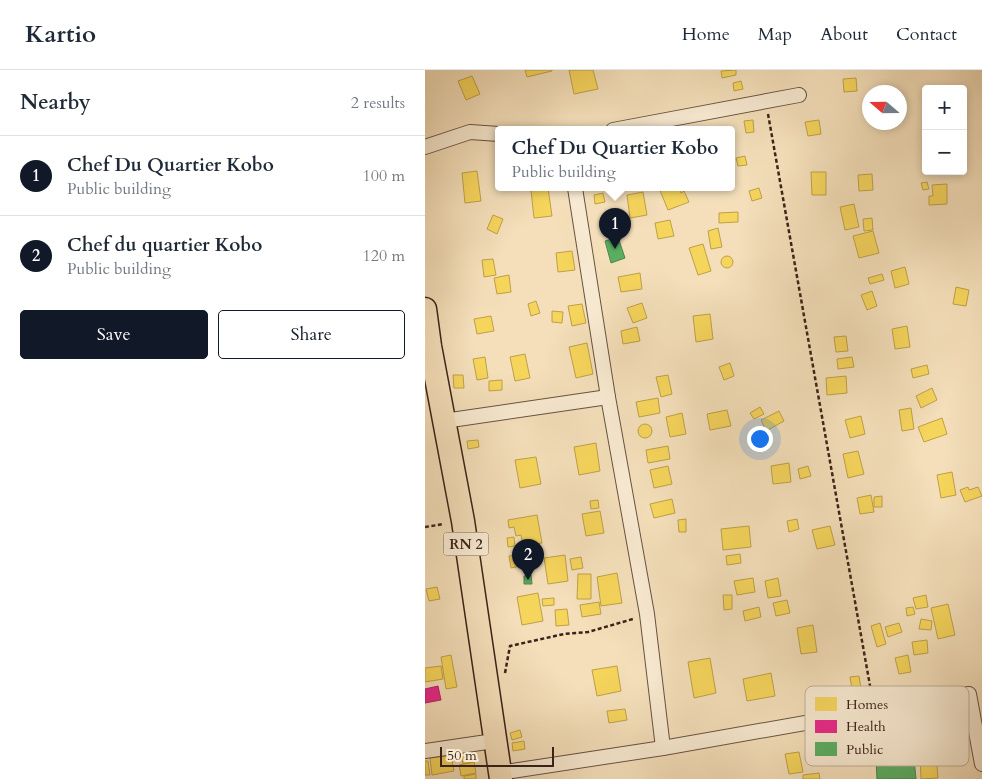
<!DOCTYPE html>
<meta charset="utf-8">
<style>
body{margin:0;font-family:Cardo,serif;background:#f6f6f7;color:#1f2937}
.controls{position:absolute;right:15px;top:15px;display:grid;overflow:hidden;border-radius:5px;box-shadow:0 2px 8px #0003}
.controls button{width:45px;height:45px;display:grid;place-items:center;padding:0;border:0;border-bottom:1px solid #e0e1e3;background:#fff;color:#1f2937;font:25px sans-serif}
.compass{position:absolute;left:437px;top:15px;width:45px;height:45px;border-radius:50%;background:#fff;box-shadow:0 2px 8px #0003;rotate:290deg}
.scale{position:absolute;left:15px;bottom:12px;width:114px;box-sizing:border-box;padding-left:5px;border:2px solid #3b2319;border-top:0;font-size:14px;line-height:18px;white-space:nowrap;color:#3b2319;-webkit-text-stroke:4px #f8ead2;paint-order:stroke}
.you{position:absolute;left:334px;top:368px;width:18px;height:18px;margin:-12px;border:4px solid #fff;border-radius:50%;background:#1a73e8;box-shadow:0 0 0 8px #1a73e833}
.badge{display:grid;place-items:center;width:32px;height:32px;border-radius:50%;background:#111827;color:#fff;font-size:16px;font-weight:700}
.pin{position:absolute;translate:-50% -41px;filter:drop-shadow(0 1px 2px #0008)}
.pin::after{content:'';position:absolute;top:26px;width:18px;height:15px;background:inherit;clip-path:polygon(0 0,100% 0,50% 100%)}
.popup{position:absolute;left:70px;top:56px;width:240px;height:65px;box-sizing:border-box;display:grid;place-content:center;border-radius:5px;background:#fff;filter:drop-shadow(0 1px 4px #0005);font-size:16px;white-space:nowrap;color:#747a83}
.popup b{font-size:19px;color:#1f2937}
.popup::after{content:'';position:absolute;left:50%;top:100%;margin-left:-10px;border:10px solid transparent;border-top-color:#fff}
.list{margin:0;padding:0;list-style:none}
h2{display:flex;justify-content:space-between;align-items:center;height:65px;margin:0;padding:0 20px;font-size:21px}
h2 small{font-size:16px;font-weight:400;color:#747a83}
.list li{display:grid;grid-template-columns:32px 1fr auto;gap:15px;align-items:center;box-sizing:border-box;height:80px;padding:0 20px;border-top:1px solid #e0e1e3}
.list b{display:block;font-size:19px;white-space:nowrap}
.list p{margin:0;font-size:16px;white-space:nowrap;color:#747a83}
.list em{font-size:16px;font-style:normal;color:#747a83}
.actions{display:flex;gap:10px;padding:15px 20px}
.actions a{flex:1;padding:11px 0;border:1px solid #111827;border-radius:5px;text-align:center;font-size:18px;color:#111827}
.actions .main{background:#111827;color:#fff}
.map{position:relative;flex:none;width:557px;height:709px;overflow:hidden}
header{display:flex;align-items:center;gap:30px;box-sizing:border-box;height:70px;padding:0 25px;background:#fff;border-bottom:1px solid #e0e1e3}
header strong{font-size:24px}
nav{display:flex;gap:28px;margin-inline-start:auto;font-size:18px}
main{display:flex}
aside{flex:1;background:#fff}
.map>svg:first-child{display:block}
</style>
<header>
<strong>Kartio</strong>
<nav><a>Home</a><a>Map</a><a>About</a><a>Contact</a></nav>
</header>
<main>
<aside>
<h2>Nearby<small>2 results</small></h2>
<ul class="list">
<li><span class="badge">1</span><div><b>Chef Du Quartier Kobo</b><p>Public building</p></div><em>100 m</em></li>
<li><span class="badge">2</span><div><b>Chef du quartier Kobo</b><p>Public building</p></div><em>120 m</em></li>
</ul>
<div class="actions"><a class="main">Save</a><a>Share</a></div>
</aside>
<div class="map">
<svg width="557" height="709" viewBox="0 0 557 709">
<rect width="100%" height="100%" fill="#f4dfba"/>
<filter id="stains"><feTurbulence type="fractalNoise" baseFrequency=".004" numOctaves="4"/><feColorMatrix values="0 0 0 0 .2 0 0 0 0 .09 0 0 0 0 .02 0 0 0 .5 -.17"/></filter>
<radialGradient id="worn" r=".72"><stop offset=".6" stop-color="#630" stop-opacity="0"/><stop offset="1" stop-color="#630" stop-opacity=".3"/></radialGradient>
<g fill="#f6d55c" stroke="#bea048">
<path d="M100 0H127V1L102 7Z"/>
<path d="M144 0H168L173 19 149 24Z"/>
<path d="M311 0V5L297 8 296 1Z"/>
<path d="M47 6 55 24 41 30 33 11Z"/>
<path d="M431 8 432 21 419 22 418 9Z"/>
<path d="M316 11 318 19 309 21 308 13Z"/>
<path d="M328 50 329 62 321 63 319 51Z"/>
<path d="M394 50 396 64 383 66 380 52Z"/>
<path d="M320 86 322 95 313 96 311 88Z"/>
<path d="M52 101 56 131 40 133 37 103Z"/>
<path d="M386 102H401V125H387Z"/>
<path d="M447 104 448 120 434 121 433 105Z"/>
<path d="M502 112 504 119 498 120 496 113Z"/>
<path d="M522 114V134L504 135V126H508L507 115Z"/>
<path d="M123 118 127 146 109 148 106 120Z"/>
<path d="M234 118H254L256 123 259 121 264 132 243 140Z"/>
<path d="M334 118 337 128 327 131 324 121Z"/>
<path d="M218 122 222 145 205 148 202 125Z"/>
<path d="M178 123 180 132 170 134 169 125Z"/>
<path d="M429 134 434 157 420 160 415 137Z"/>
<path d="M313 142V152L294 153V143Z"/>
<path d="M68 145 78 149 72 164 62 159Z"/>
<path d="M447 148 448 160 439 161 438 149Z"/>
<path d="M245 150 249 166 233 169 230 153Z"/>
<path d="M293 158 297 177 286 179 283 161Z"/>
<path d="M448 161 454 183 434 188 428 166Z"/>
<path d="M278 174 286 201 273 205 264 178Z"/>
<path d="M147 181 150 200 133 202 131 183Z"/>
<circle cx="302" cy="192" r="6"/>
<path d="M68 189 71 205 59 207 57 190Z"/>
<path d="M480 197 484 214 470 218 466 201Z"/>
<path d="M215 203 217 219 196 222 193 207Z"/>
<path d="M457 204 459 210 445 214 443 208Z"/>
<path d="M84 205 86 222 72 224 69 208Z"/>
<path d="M531 217 544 220 541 236 528 234Z"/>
<path d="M447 221 452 236 442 240 436 225Z"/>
<path d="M111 231 115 243 106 246 103 234Z"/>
<path d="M217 233 222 248 208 253 202 238Z"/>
<path d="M157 234 161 253 147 256 143 236Z"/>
<path d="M127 241 138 242 137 253 127 252Z"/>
<path d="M285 244 288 269 271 272 268 246Z"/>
<path d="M66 246 69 261 52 264 49 249Z"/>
<path d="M482 256 485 277 470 279 467 259Z"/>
<path d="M212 257 215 271 198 274 196 261Z"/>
<path d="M421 266 423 281 411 282 409 267Z"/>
<path d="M162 273 168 304 151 308 144 277Z"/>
<path d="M100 284 105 308 90 311 85 287Z"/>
<path d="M60 287 63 308 52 310 48 289Z"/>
<path d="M427 287 429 297 413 299 412 289Z"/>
<path d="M305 293 309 306 299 310 294 297Z"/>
<path d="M502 295 504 304 488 308 486 299Z"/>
<path d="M28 305H38L39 318H29Z"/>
<path d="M243 305 247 324 236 327 231 307Z"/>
<path d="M421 306 422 323 402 325 401 308Z"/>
<path d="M77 310V320L64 321V311Z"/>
<path d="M507 318 512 330 496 338 491 326Z"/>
<path d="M233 328 235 343 214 347 211 332Z"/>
<path d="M335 337 339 344 329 349 325 343Z"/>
<path d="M486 338 489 359 477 361 474 340Z"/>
<path d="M302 340 306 356 285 360 282 344Z"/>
<path d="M354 341 359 351 341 361 336 350Z"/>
<path d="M257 343 261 364 245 367 241 347Z"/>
<path d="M436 346 440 364 425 368 420 350Z"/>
<path d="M517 348 522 364 499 372 493 357Z"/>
<circle cx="220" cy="361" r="7"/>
<path d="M53 370 54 377 43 379 42 371Z"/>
<path d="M171 373 175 401 154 405 149 377Z"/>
<path d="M243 376 245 389 223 393 221 380Z"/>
<path d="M433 381 439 404 423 408 418 384Z"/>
<path d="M111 387 116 414 95 418 90 390Z"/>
<path d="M364 393 366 412 348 414 346 396Z"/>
<path d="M243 396 247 414 229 418 225 400Z"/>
<path d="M383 396 386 406 375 409 373 399Z"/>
<path d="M527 402 531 425 516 428 512 405Z"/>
<path d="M543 417 544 420 553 417 557 426 540 432 535 420Z"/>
<path d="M446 425 449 442 435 444 432 428Z"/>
<path d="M457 426V437H449V427Z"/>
<path d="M247 429 250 443 229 448 225 434Z"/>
<path d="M173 430 174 438 166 439 165 431Z"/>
<path d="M175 441 179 463 161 466 157 444Z"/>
<path d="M112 445 117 473 98 476 96 465 91 466 89 457 84 458 83 450Z"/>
<path d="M261 449V462H254L253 450Z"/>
<path d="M372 449 374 459 364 462 362 451Z"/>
<path d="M324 456 326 477 298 480 296 459Z"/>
<path d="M405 456 410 475 392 479 387 460Z"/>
<path d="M89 467 90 476 83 477 82 468Z"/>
<path d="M103 483 104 494 86 498 84 486Z"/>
<path d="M315 484 316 493 302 495 301 486Z"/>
<path d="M140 485 143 511 123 514 119 488Z"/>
<path d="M156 487 158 498 147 500 145 489Z"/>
<path d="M192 503 197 533 176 536 172 507Z"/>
<path d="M153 504H166V529H152Z"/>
<path d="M328 508 330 522 312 525 309 511Z"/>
<path d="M353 508 356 526 343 528 340 511Z"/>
<path d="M12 517 15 529 4 531 1 519Z"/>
<path d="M113 523 118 551 97 555 92 527Z"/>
<path d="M298 525H307V539L299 540Z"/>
<path d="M501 525 503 537 491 539 488 528Z"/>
<path d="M129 528V535L118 536 117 529Z"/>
<path d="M362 530 365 543 351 546 348 533Z"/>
<path d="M174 532 176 544 157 547 155 535Z"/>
<path d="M523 534 530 565 513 569 506 538Z"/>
<path d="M334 537 336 547 320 551 318 541Z"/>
<path d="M488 537 490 544 482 546 481 538Z"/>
<path d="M142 539 144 555 131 556 130 540Z"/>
<path d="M496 549 507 551 506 560 494 559Z"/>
<path d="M455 553 461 574 452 577 446 556Z"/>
<path d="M474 553 477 562 463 567 460 557Z"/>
<path d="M388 555 392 582 376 584 372 558Z"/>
<path d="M502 570 503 583 489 585 487 572Z"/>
<path d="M26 585 32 617 21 619 16 587Z"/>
<path d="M483 585 486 602 474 604 470 588Z"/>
<path d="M285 588 291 623 269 628 263 592Z"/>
<path d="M16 596 18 609 0 612V598Z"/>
<path d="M192 596 196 621 172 626 167 600Z"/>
<path d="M346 603 350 626 322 631 318 609Z"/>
<path d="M434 606 436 618 427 619 425 607Z"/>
<path d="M200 639 202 650 184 653 182 641Z"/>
<path d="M530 650 534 670 520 673 517 653Z"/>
<path d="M95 660 97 667 87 670 85 663Z"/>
<path d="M428 662 430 676 412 678 410 664Z"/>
<circle cx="501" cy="668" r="5"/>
<path d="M99 671 100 679 88 681 87 673Z"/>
<path d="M47 681 49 692 38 694 36 683Z"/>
<path d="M374 682 378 702 364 704 360 684Z"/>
<path d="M511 683 513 708 496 709 495 684Z"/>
<path d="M26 685 29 701 7 705 5 688Z"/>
<path d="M0 691H3L5 705H0Z"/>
<path d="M49 692 51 703 36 706 34 695Z"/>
<path d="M394 703 395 709H378V705Z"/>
<path d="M51 704V709H39V706Z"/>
</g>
<path fill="#e7298a" stroke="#b32768" d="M13 616 16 630 0 633V619Z"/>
<g fill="#5aae61" stroke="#51844b">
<path d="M193 167 200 188 186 193 180 171Z"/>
<path d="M106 505 107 514H99V506Z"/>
<path d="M489 688 491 709H452L451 690Z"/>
</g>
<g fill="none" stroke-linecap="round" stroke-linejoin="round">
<g stroke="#695241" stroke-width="16">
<g id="street">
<path d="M188 60 374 25"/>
<path d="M0 77 45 62 74 64"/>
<path d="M150 118 183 327 222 544 238 678"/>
<path d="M19 351 183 327"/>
<path d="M0 681 69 671"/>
<path d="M74 703 238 678 544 624 557 694"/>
</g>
</g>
<g stroke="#3b2319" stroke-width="25">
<path id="primary" d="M0 239 5 276 38 451 76 709"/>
</g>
<g stroke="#3b2319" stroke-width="2.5" stroke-dasharray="4 2.5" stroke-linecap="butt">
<path d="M343 44 447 627"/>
<path d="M0 457 19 454"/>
<path d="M80 603 85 576 139 564 163 562 208 549"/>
</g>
<use href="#street" stroke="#f8ead2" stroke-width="14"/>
<use href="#primary" stroke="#f4dfba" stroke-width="22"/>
</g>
<g text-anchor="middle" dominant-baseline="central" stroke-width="5" stroke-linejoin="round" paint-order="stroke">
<rect fill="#f8ead2" stroke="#745f50" stroke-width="1" x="18.5" y="462.5" width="45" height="23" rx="4"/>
<g font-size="14" font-weight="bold" fill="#3b2319">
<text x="41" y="474">RN 2</text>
</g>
</g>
<rect x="380" y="616" width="164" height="80" rx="8" fill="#f8ead2" stroke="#bfae9a" stroke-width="1"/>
<rect x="390" y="627" width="22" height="14" fill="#f6d55c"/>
<rect x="390" y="650" width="22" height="13" fill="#e7298a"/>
<rect x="390" y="672" width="22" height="14" fill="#5aae61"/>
<g font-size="14" fill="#3b2319">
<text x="421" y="639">Homes</text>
<text x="421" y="661">Health</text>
<text x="421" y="684">Public</text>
</g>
<rect width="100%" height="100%" filter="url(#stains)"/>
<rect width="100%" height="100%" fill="url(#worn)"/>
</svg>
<div class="controls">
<button>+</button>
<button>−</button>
</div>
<svg class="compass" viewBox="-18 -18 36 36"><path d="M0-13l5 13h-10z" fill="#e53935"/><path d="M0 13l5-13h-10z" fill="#747a83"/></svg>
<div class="scale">50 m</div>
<div class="you"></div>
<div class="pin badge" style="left:190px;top:179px">1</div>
<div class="popup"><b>Chef Du Quartier Kobo</b>Public building</div>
<div class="pin badge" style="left:103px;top:510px">2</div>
</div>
</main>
